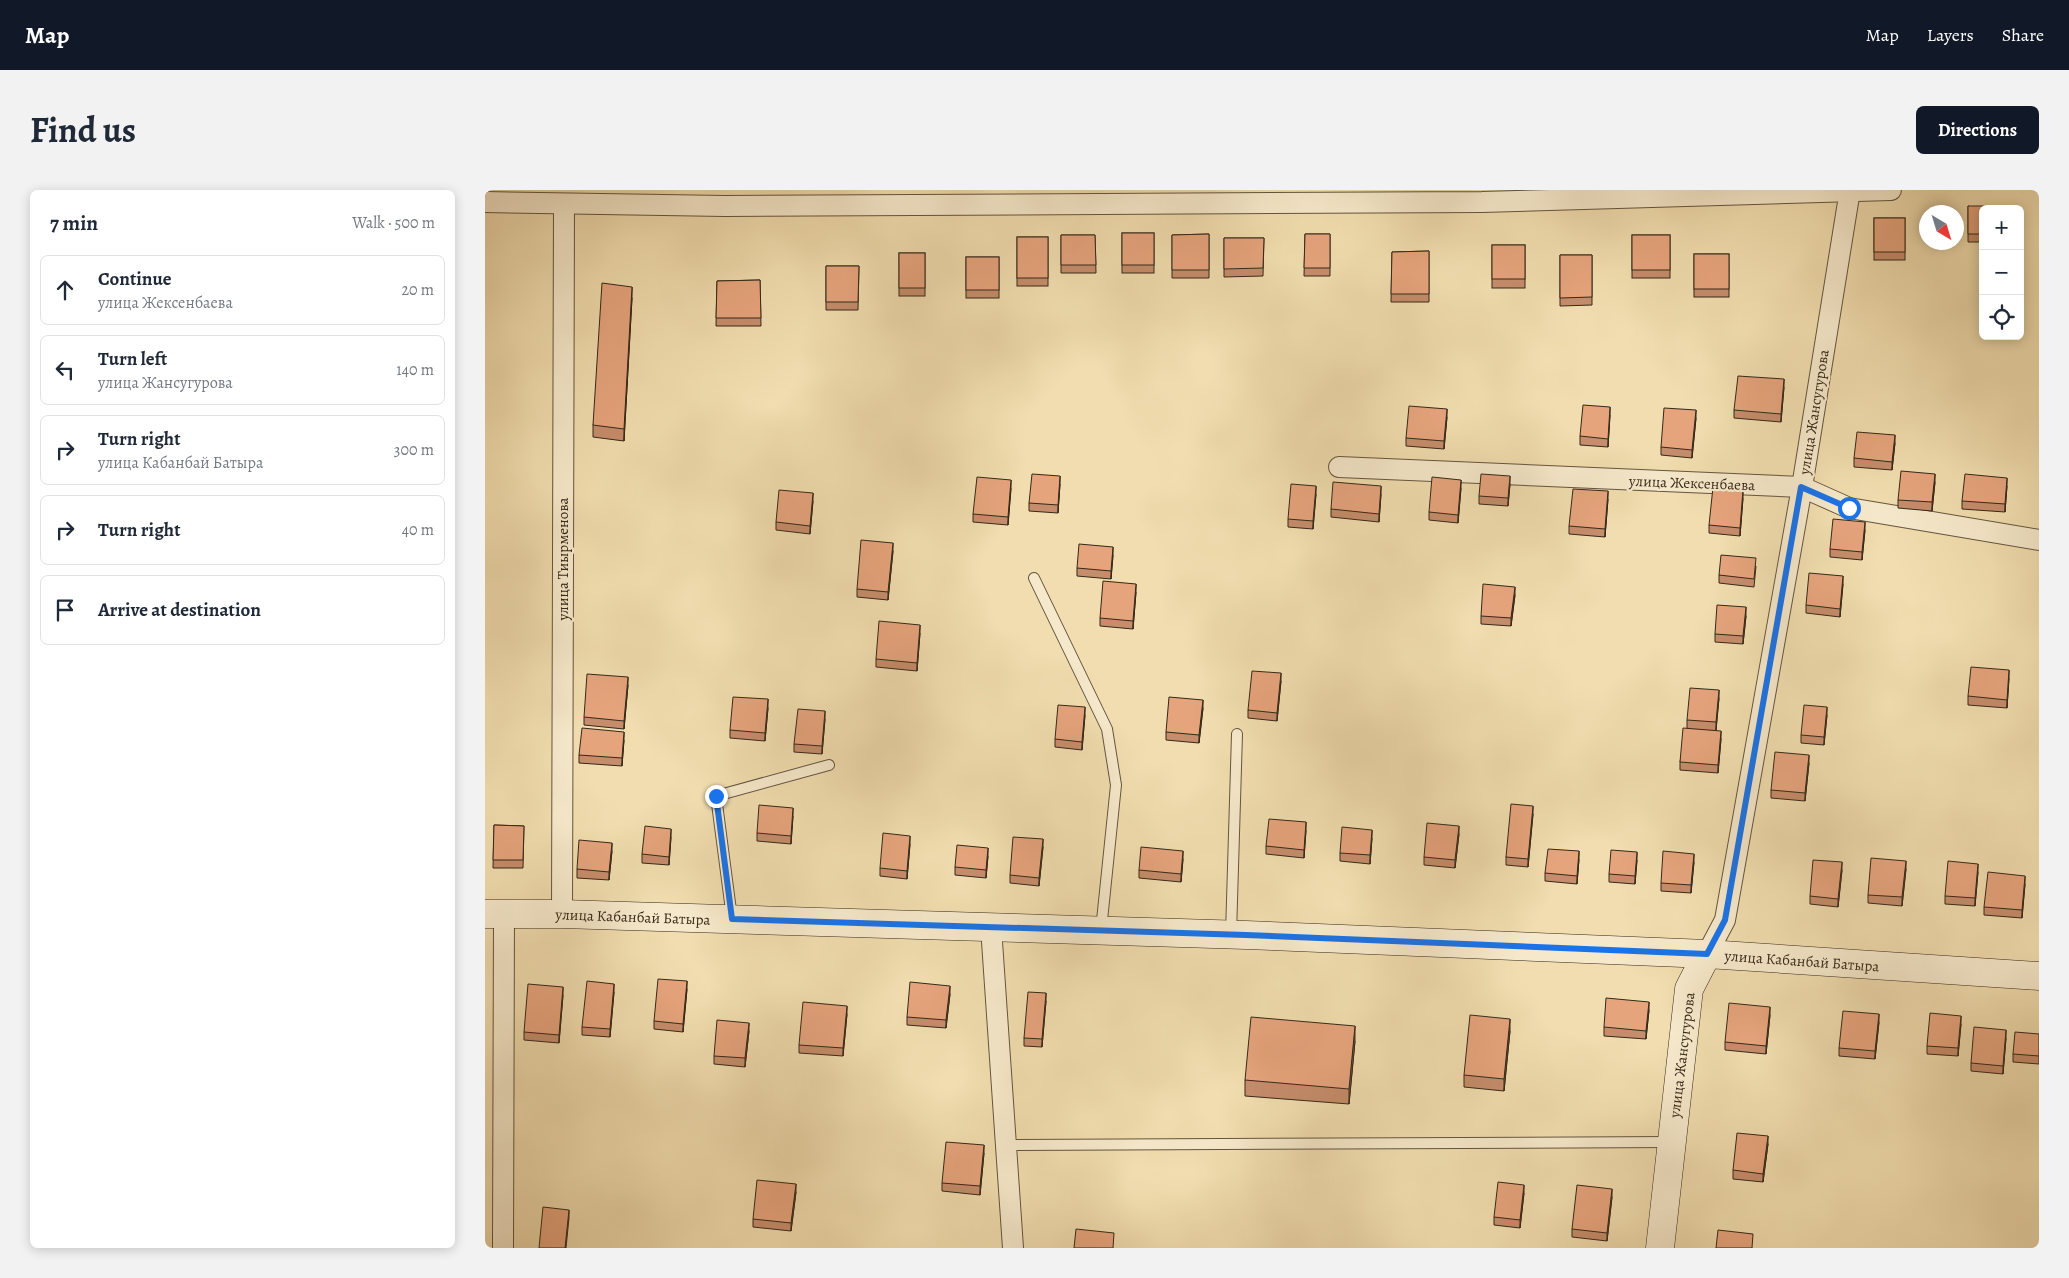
<!DOCTYPE html>
<meta charset="utf-8">
<style>
body{margin:0;font-family:Alegreya,serif;background:#f2f2f3;color:#1f2937}
.controls{position:absolute;right:15px;top:15px;display:grid;overflow:hidden;border-radius:8px;box-shadow:0 2px 12px #0003}
.controls button{width:45px;height:45px;display:grid;place-items:center;padding:0;border:0;border-bottom:1px solid #e0e1e3;background:#fff;color:#1f2937;font:25px sans-serif}
.compass{position:absolute;left:1434px;top:15px;width:45px;height:45px;border-radius:50%;background:#fff;box-shadow:0 2px 12px #0003;rotate:142deg}
.stop{position:absolute;width:15px;height:15px;margin:-11px;border:4px solid #1a73e8;border-radius:50%;background:#fff}
.stop.end{background:#1a73e8;border-color:#fff;box-shadow:0 1px 5px #0008}
.list{margin:0;padding:0;list-style:none}
h2{display:flex;justify-content:space-between;align-items:center;height:65px;margin:0;padding:0 20px;font-size:21px}
h2 small{font-size:16px;font-weight:400;color:#747a83}
.list li{display:grid;grid-template-columns:32px 1fr auto;gap:15px;align-items:center;box-sizing:border-box;height:70px;margin:0 10px 10px;padding:0 10px;border:1px solid #e0e1e3;border-radius:8px}
.list b{display:block;font-size:19px;white-space:nowrap}
.list p{margin:0;font-size:16px;white-space:nowrap;color:#747a83}
.list em{font-size:16px;font-style:normal;color:#747a83}
.icon{flex:none;width:28px;height:28px;fill:none;stroke:currentColor;stroke-width:2;stroke-linecap:round;stroke-linejoin:round}
.map{position:relative;flex:none;width:1554px;height:1058px;overflow:hidden;border-radius:8px}
header{display:flex;align-items:center;gap:30px;box-sizing:border-box;height:70px;padding:0 25px;background:#111827;color:#fff}
header strong{font-size:24px}
nav{display:flex;gap:28px;margin-inline-start:auto;font-size:18px}
.intro{display:flex;align-items:center;justify-content:space-between;box-sizing:border-box;height:120px;padding:0 30px}
h1{margin:0;font-size:35px}
.button{padding:12px 22px;border-radius:8px;background:#111827;color:#fff;font-size:18px;font-weight:700}
main{display:flex;gap:30px;padding:0 30px}
aside{flex:1;background:#fff;border-radius:8px;box-shadow:0 2px 12px #0003}
.map>svg:first-child{display:block}
</style>
<header>
<strong>Map</strong>
<nav><a>Map</a><a>Layers</a><a>Share</a></nav>
</header>
<div class="intro"><h1>Find us</h1><a class="button">Directions</a></div>
<main>
<aside>
<h2>7 min<small>Walk · 500 m</small></h2>
<ul class="list">
<li><svg class="icon" aria-label="ahead" viewBox="0 0 24 24"><path d="M12 20V5M6 11l6-6 6 6"/></svg><div><b>Continue</b><p>улица Жексенбаева</p></div><em>20 m</em></li>
<li><svg class="icon" aria-label="left" viewBox="0 0 24 24"><path d="M17 20v-9H6M10 6l-5 5 5 5"/></svg><div><b>Turn left</b><p>улица Жансугурова</p></div><em>140 m</em></li>
<li><svg class="icon" aria-label="right" viewBox="0 0 24 24"><path d="M7 20v-9h11M14 6l5 5-5 5"/></svg><div><b>Turn right</b><p>улица Кабанбай Батыра</p></div><em>300 m</em></li>
<li><svg class="icon" aria-label="right" viewBox="0 0 24 24"><path d="M7 20v-9h11M14 6l5 5-5 5"/></svg><div><b>Turn right</b></div><em>40 m</em></li>
<li><svg class="icon" aria-label="arrive" viewBox="0 0 24 24"><path d="M6 21V4h12l-3 4 3 4H6"/></svg><div><b>Arrive at destination</b></div></li>
</ul>
</aside>
<div class="map">
<svg width="1554" height="1058" viewBox="0 0 1554 1058">
<rect width="100%" height="100%" fill="#f1ddaf"/>
<filter id="stains"><feTurbulence type="fractalNoise" baseFrequency=".004" numOctaves="4"/><feColorMatrix values="0 0 0 0 .2 0 0 0 0 .09 0 0 0 0 .02 0 0 0 .5 -.17"/></filter>
<radialGradient id="worn" r=".72"><stop offset=".6" stop-color="#630" stop-opacity="0"/><stop offset="1" stop-color="#630" stop-opacity=".3"/></radialGradient>
<g fill="none" stroke-linecap="round" stroke-linejoin="round">
<g stroke="#64553e" stroke-width="12">
<g id="lane">
<path d="M549 388 622 539 631 595 616 740"/>
<path d="M247 728 231 606 344 575"/>
<path d="M746 744 752 544"/>
<path d="M521 955 1186 952"/>
</g>
</g>
<g stroke="#64553e" stroke-width="22">
<g id="street">
<path d="M0 12 240 16 997 12 1406 0"/>
<path d="M854 277 1317 297 1364 318 1554 350"/>
<path d="M77 724 79 14"/>
<path d="M506 737 528 1058"/>
<path d="M1222 764 1240 730 1317 297 1365 0"/>
<path d="M18 1058 19 724"/>
</g>
</g>
<g stroke="#352818" stroke-width="29">
<g id="secondary">
<path d="M0 724H77L761 745 1222 764 1554 786"/>
<path d="M1175 1058 1204 799 1222 764"/>
</g>
</g>
<use href="#lane" stroke="#f6e9cb" stroke-width="10"/>
<use href="#street" stroke="#f6e9cb" stroke-width="20"/>
<use href="#secondary" stroke="#f6e9cb" stroke-width="28"/>
</g>
<g fill="#c68d6c" stroke="#352818">
<path d="M1483 16 1498 19V52H1483Z"/>
<rect x="1389" y="28" width="31" height="42"/>
<rect x="637" y="43" width="32" height="40"/>
<path d="M724 44V88H687V45Z"/>
<path d="M820 44H845V86H819Z"/>
<path d="M576 45H610L611 83H576Z"/>
<rect x="1147" y="45" width="38" height="43"/>
<rect x="532" y="47" width="31" height="49"/>
<path d="M739 48H779L778 86 739 87Z"/>
<rect x="1007" y="55" width="33" height="43"/>
<path d="M944 61V112H906L907 62Z"/>
<rect x="414" y="63" width="26" height="43"/>
<rect x="1209" y="64" width="35" height="43"/>
<path d="M1075 65H1107V115L1075 116Z"/>
<rect x="481" y="67" width="33" height="41"/>
<path d="M341 76H374L373 120H341Z"/>
<path d="M275 90 276 136H231L232 91Z"/>
<path d="M147 108 139 251 108 247V235Z"/>
<path d="M1299 197 1296 232 1249 228V220Z"/>
<path d="M1125 225 1123 257 1095 255V246Z"/>
<path d="M962 227 959 259 921 256V248Z"/>
<path d="M1211 228 1207 268 1176 265V257Z"/>
<path d="M1410 253 1407 280 1369 277V268Z"/>
<path d="M1450 292 1447 321 1413 318V310Z"/>
<path d="M575 294 573 323 544 321V313Z"/>
<path d="M1025 294 1023 316 994 314V306Z"/>
<path d="M1522 296 1520 322 1477 319V311Z"/>
<path d="M526 298 523 335 488 332V324Z"/>
<path d="M976 298 973 333 944 330V322Z"/>
<path d="M831 304 828 339 803 337V329Z"/>
<path d="M896 304 894 332 846 327V319Z"/>
<path d="M1258 308 1255 346 1224 343V335Z"/>
<path d="M1123 309 1120 347 1084 344V336Z"/>
<path d="M328 311 325 344 291 340V332Z"/>
<path d="M1380 340 1377 370 1345 367V359Z"/>
<path d="M408 361 403 410 372 407V399Z"/>
<path d="M628 365 626 389 592 386V378Z"/>
<path d="M1271 376 1269 397 1234 393V385Z"/>
<path d="M1358 394 1355 427 1321 423V415Z"/>
<path d="M651 402 648 439 615 436V428Z"/>
<path d="M1030 405 1026 436 996 434V426Z"/>
<path d="M1261 426 1258 454 1230 452V444Z"/>
<path d="M435 443 432 481 391 477V469Z"/>
<path d="M1524 488 1522 518 1483 515V506Z"/>
<path d="M796 491 792 531 763 528V520Z"/>
<path d="M143 495 139 539 99 535V527Z"/>
<path d="M1234 508 1231 540 1236 549 1233 583 1195 580V572L1202 538V530Z"/>
<path d="M283 518 280 551 245 548V540Z"/>
<path d="M718 518 714 553 681 550V542Z"/>
<path d="M600 525 597 560 570 557V549Z"/>
<path d="M1342 525 1339 555 1316 553V545Z"/>
<path d="M340 529 337 564 309 562V554Z"/>
<path d="M139 550 137 576 94 573V565Z"/>
<path d="M1324 573 1320 611 1286 608V600Z"/>
<path d="M1048 624 1043 677 1021 675V667Z"/>
<path d="M308 626 306 654 272 651V643Z"/>
<path d="M9 635 39 636 38 678H8Z"/>
<path d="M821 640 819 668 781 664V656Z"/>
<path d="M974 644 970 678 939 675V667Z"/>
<path d="M186 647 184 675 157 673V664Z"/>
<path d="M887 648 885 674 855 671V663Z"/>
<path d="M425 654 422 689 395 686V678Z"/>
<path d="M558 657 554 696 525 693V685Z"/>
<path d="M127 661 124 690 92 688V679Z"/>
<path d="M503 666 501 688 470 685V677Z"/>
<path d="M698 669 696 692 654 688V680Z"/>
<path d="M1094 669 1092 694 1060 691V683Z"/>
<path d="M1152 670 1150 694 1124 692V684Z"/>
<path d="M1209 672 1206 703 1176 701V693Z"/>
<path d="M1421 679 1417 716 1383 713V705Z"/>
<path d="M1357 680 1353 717 1325 714V706Z"/>
<path d="M1493 682 1490 716 1460 714V706Z"/>
<path d="M1540 694 1537 728 1499 725V717Z"/>
<path d="M202 799 198 842 169 839V831Z"/>
<path d="M129 802 125 847 97 845V837Z"/>
<path d="M465 804 461 838 422 835V827Z"/>
<path d="M78 805 74 853 39 850V842Z"/>
<path d="M561 811 557 857 539 856V848Z"/>
<path d="M1164 820 1161 849 1119 846V837Z"/>
<path d="M362 824 358 866 314 863V855Z"/>
<path d="M1285 825 1281 864 1240 860V852Z"/>
<path d="M1394 832 1390 869 1354 866V858Z"/>
<path d="M1476 834 1473 866 1442 864V856Z"/>
<path d="M264 841 260 877 229 874V866Z"/>
<path d="M1025 841 1019 901 979 897V885Z"/>
<path d="M1554 844V874L1528 872V864Z"/>
<path d="M1521 848 1518 884 1486 881V873Z"/>
<path d="M870 851 864 914 760 906V890Z"/>
<path d="M1283 954 1278 992 1248 989V980Z"/>
<path d="M499 963 495 1005 457 1001V993Z"/>
<path d="M311 1002 306 1041 268 1037V1029Z"/>
<path d="M1039 1003 1035 1038 1009 1035V1027Z"/>
<path d="M1127 1007 1122 1051 1087 1047V1039Z"/>
</g>
<g fill="#a17358" stroke="#352818">
<path d="M147 97V108L139 251V239Z"/>
<path d="M1299 189V197L1296 232V224Z"/>
<path d="M1125 217V225L1123 257V249Z"/>
<path d="M962 219V227L959 259V251Z"/>
<path d="M1211 220V228L1207 268V260Z"/>
<path d="M1410 245V253L1407 280V272Z"/>
<path d="M1450 284V292L1447 321V312Z"/>
<path d="M575 286V294L573 323V315Z"/>
<path d="M1025 286V294L1023 316V308Z"/>
<path d="M1522 288V296L1520 322V314Z"/>
<path d="M526 290V298L523 335V327Z"/>
<path d="M976 290V298L973 333V325Z"/>
<path d="M831 296V304L828 339V331Z"/>
<path d="M896 296V304L894 332V324Z"/>
<path d="M1258 300V308L1255 346V338Z"/>
<path d="M1123 301V309L1120 347V339Z"/>
<path d="M328 303V311L325 344V336Z"/>
<path d="M1380 332V340L1377 370V362Z"/>
<path d="M408 353V361L403 410V402Z"/>
<path d="M628 357V365L626 389V381Z"/>
<path d="M1358 386V394L1355 427V419Z"/>
<path d="M651 394V402L648 439V431Z"/>
<path d="M1030 397V405L1026 436V428Z"/>
<path d="M1261 417V426L1258 454V446Z"/>
<path d="M435 435V443L432 481V473Z"/>
<path d="M1524 480V488L1522 518V510Z"/>
<path d="M796 483V491L792 531V523Z"/>
<path d="M143 487V495L139 539V531Z"/>
<path d="M1234 500V508L1231 540V532Z"/>
<path d="M283 509V518L280 551V543Z"/>
<path d="M718 510V518L714 553V545Z"/>
<path d="M600 517V525L597 560V552Z"/>
<path d="M1342 517V525L1339 555V547Z"/>
<path d="M340 521V529L337 564V556Z"/>
<path d="M1236 541V549L1233 583V575Z"/>
<path d="M139 542V550L137 576V568Z"/>
<path d="M1324 565V573L1320 611V603Z"/>
<path d="M1048 616V624L1043 677V669Z"/>
<path d="M308 618V626L306 654V646Z"/>
<path d="M821 632V640L819 668V660Z"/>
<path d="M974 636V644L970 678V670Z"/>
<path d="M186 639V647L184 675V667Z"/>
<path d="M887 640V648L885 674V665Z"/>
<path d="M425 646V654L422 689V681Z"/>
<path d="M558 649V657L554 696V688Z"/>
<path d="M127 653V661L124 690V682Z"/>
<path d="M503 658V666L501 688V680Z"/>
<path d="M698 661V669L696 692V684Z"/>
<path d="M1094 661V669L1092 694V686Z"/>
<path d="M1152 662V670L1150 694V686Z"/>
<path d="M1209 664V672L1206 703V695Z"/>
<path d="M1421 671V679L1417 716V707Z"/>
<path d="M1357 672V680L1353 717V709Z"/>
<path d="M1493 674V682L1490 716V708Z"/>
<path d="M1540 686V694L1537 728V720Z"/>
<path d="M202 791V799L198 842V834Z"/>
<path d="M129 794V802L125 847V839Z"/>
<path d="M465 796V804L461 838V830Z"/>
<path d="M78 797V805L74 853V845Z"/>
<path d="M561 803V811L557 857V849Z"/>
<path d="M1164 812V820L1161 849V841Z"/>
<path d="M362 816V824L358 866V858Z"/>
<path d="M1285 817V825L1281 864V856Z"/>
<path d="M1394 824V832L1390 869V861Z"/>
<path d="M1476 826V834L1473 866V858Z"/>
<path d="M1025 829V841L1019 901V889Z"/>
<path d="M264 833V841L260 877V868Z"/>
<path d="M870 836V851L864 914V899Z"/>
<path d="M1521 840V848L1518 884V876Z"/>
<path d="M1283 946V954L1278 992V984Z"/>
<path d="M499 955V963L495 1005V996Z"/>
<path d="M311 994V1002L306 1041V1033Z"/>
<path d="M1039 995V1003L1035 1038V1030Z"/>
<path d="M1127 999V1007L1122 1051V1043Z"/>
<path d="M84 1020V1028L81 1058H80Z"/>
</g>
<g fill="#e6a47d" stroke="#352818">
<path d="M1483 16H1519V19H1498V44H1483Z"/>
<rect x="1389" y="28" width="31" height="34"/>
<rect x="637" y="43" width="32" height="32"/>
<path d="M724 44V80H687V45Z"/>
<path d="M820 44H845V78H819Z"/>
<path d="M576 45H610L611 75H576Z"/>
<rect x="1147" y="45" width="38" height="35"/>
<rect x="532" y="47" width="31" height="41"/>
<path d="M739 48H779L778 78 739 79Z"/>
<rect x="1007" y="55" width="33" height="34"/>
<path d="M944 61V104H906L907 62Z"/>
<rect x="414" y="63" width="26" height="35"/>
<rect x="1209" y="64" width="35" height="35"/>
<path d="M1075 65H1107V107L1075 108Z"/>
<rect x="481" y="67" width="33" height="33"/>
<path d="M341 76H374L373 112H341Z"/>
<path d="M275 90 276 128H231L232 91Z"/>
<path d="M117 93 147 97 139 239 108 235Z"/>
<path d="M1253 186 1299 189 1296 224 1249 220Z"/>
<path d="M1098 215 1125 217 1123 249 1095 246Z"/>
<path d="M924 216 962 219 959 251 921 248Z"/>
<path d="M1179 218 1211 220 1207 260 1176 257Z"/>
<path d="M1372 242 1410 245 1407 272 1369 268Z"/>
<path d="M1416 281 1450 284 1447 312 1413 310Z"/>
<path d="M547 284 575 286 573 315 544 313Z"/>
<path d="M996 284 1025 286 1023 308 994 306Z"/>
<path d="M1480 284 1522 288 1520 314 1477 311Z"/>
<path d="M492 287 526 290 523 327 488 324Z"/>
<path d="M947 287 976 290 973 325 944 322Z"/>
<path d="M848 292 896 296 894 324 846 319Z"/>
<path d="M806 294 831 296 828 331 803 329Z"/>
<path d="M1228 297 1258 300 1255 338 1224 335Z"/>
<path d="M1088 299 1123 301 1120 339 1084 336Z"/>
<path d="M294 300 328 303 325 336 291 332Z"/>
<path d="M1348 329 1380 332 1377 362 1345 359Z"/>
<path d="M376 350 408 353 403 402 372 399Z"/>
<path d="M594 354 628 357 626 381 592 378Z"/>
<path d="M1236 365 1271 368 1269 389 1234 385Z"/>
<path d="M1324 383 1358 386 1355 419 1321 415Z"/>
<path d="M618 391 651 394 648 431 615 428Z"/>
<path d="M998 394 1030 397 1026 428 996 426Z"/>
<path d="M1232 415 1261 417 1258 446 1230 444Z"/>
<path d="M394 431 435 435 432 473 391 469Z"/>
<path d="M1486 477 1524 480 1522 510 1483 506Z"/>
<path d="M767 481 796 483 792 523 763 520Z"/>
<path d="M102 484 143 487 139 531 99 527Z"/>
<path d="M1205 498 1234 500 1231 532 1202 530Z"/>
<path d="M248 507 283 509 280 543 245 540Z"/>
<path d="M684 507 718 510 714 545 681 542Z"/>
<path d="M573 515 600 517 597 552 570 549Z"/>
<path d="M1319 515 1342 517 1339 547 1316 545Z"/>
<path d="M313 519 340 521 337 556 309 554Z"/>
<path d="M97 538 139 542 137 568 94 565Z"/>
<path d="M1198 538 1236 541 1233 575 1195 572Z"/>
<path d="M1290 562 1324 565 1320 603 1286 600Z"/>
<path d="M1026 614 1048 616 1043 669 1021 667Z"/>
<path d="M274 615 308 618 306 646 272 643Z"/>
<path d="M784 629 821 632 819 660 781 656Z"/>
<path d="M942 633 974 636 970 670 939 667Z"/>
<path d="M9 635 39 636 38 670H8Z"/>
<path d="M160 636 186 639 184 667 157 664Z"/>
<path d="M857 637 887 640 885 665 855 663Z"/>
<path d="M398 643 425 646 422 681 395 678Z"/>
<path d="M528 647 558 649 554 688 525 685Z"/>
<path d="M94 650 127 653 124 682 92 679Z"/>
<path d="M472 655 503 658 501 680 470 677Z"/>
<path d="M656 657 698 661 696 684 654 680Z"/>
<path d="M1063 659 1094 661 1092 686 1060 683Z"/>
<path d="M1126 660 1152 662 1150 686 1124 684Z"/>
<path d="M1178 661 1209 664 1206 695 1176 693Z"/>
<path d="M1386 668 1421 671 1417 707 1383 705Z"/>
<path d="M1328 670 1357 672 1353 709 1325 706Z"/>
<path d="M1463 671 1493 674 1490 708 1460 706Z"/>
<path d="M1503 682 1540 686 1537 720 1499 717Z"/>
<path d="M173 789 202 791 198 834 169 831Z"/>
<path d="M102 791 129 794 125 839 97 837Z"/>
<path d="M425 792 465 796 461 830 422 827Z"/>
<path d="M43 794 78 797 74 845 39 842Z"/>
<path d="M543 802 561 803 557 849 539 848Z"/>
<path d="M1121 808 1164 812 1161 841 1119 837Z"/>
<path d="M318 812 362 816 358 858 314 855Z"/>
<path d="M1244 813 1285 817 1281 856 1240 852Z"/>
<path d="M1358 821 1394 824 1390 861 1354 858Z"/>
<path d="M1445 823 1476 826 1473 858 1442 856Z"/>
<path d="M985 825 1025 829 1019 889 979 885Z"/>
<path d="M766 827 870 836 864 899 760 890Z"/>
<path d="M232 830 264 833 260 868 229 866Z"/>
<path d="M1489 837 1521 840 1518 876 1486 873Z"/>
<path d="M1530 842 1554 844V866L1528 864Z"/>
<path d="M1252 943 1283 946 1278 984 1248 980Z"/>
<path d="M461 952 499 955 495 996 457 993Z"/>
<path d="M272 990 311 994 306 1033 268 1029Z"/>
<path d="M1013 992 1039 995 1035 1030 1009 1027Z"/>
<path d="M1092 995 1127 999 1122 1043 1087 1039Z"/>
<path d="M58 1017 84 1020 80 1058H54Z"/>
<path d="M591 1039 629 1043 628 1058H589Z"/>
<path d="M1233 1040 1268 1044 1267 1058H1231Z"/>
</g>
<g fill="none" stroke-linecap="round" stroke-linejoin="round">
<path stroke="#1a73e8" stroke-width="6" d="M231 606 247 729 761 745 1222 764 1240 730 1316 297 1364 318"/>
</g>
<g text-anchor="middle" dominant-baseline="central" stroke-width="4.5" stroke-linejoin="round" paint-order="stroke">
<g font-size="15" fill="#352818" stroke="#f6e9cb">
<text transform="translate(1329 222) rotate(-81)">улица Жансугурова</text>
<text transform="translate(1207 293) rotate(2)">улица Жексенбаева</text>
<text transform="translate(78 369) rotate(-90)">улица Тиырменова</text>
<text transform="translate(148 727) rotate(2)">улица Кабанбай Батыра</text>
<text transform="translate(1317 771) rotate(4)">улица Кабанбай Батыра</text>
<text transform="translate(1197 865) rotate(-83)">улица Жансугурова</text>
</g>
</g>
<rect width="100%" height="100%" filter="url(#stains)"/>
<rect width="100%" height="100%" fill="url(#worn)"/>
</svg>
<div class="controls">
<button>+</button>
<button>−</button>
<button><svg class="icon" aria-label="locate" viewBox="0 0 24 24"><circle cx="12" cy="12" r="6"/><path d="M12 2v4M12 18v4M2 12h4M18 12h4"/></svg></button>
</div>
<svg class="compass" viewBox="-18 -18 36 36"><path d="M0-13l5 13h-10z" fill="#e53935"/><path d="M0 13l5-13h-10z" fill="#747a83"/></svg>
<div class="stop" style="left:1364px;top:318px"></div>
<div class="stop end" style="left:231px;top:606px"></div>
</div>
</main>
